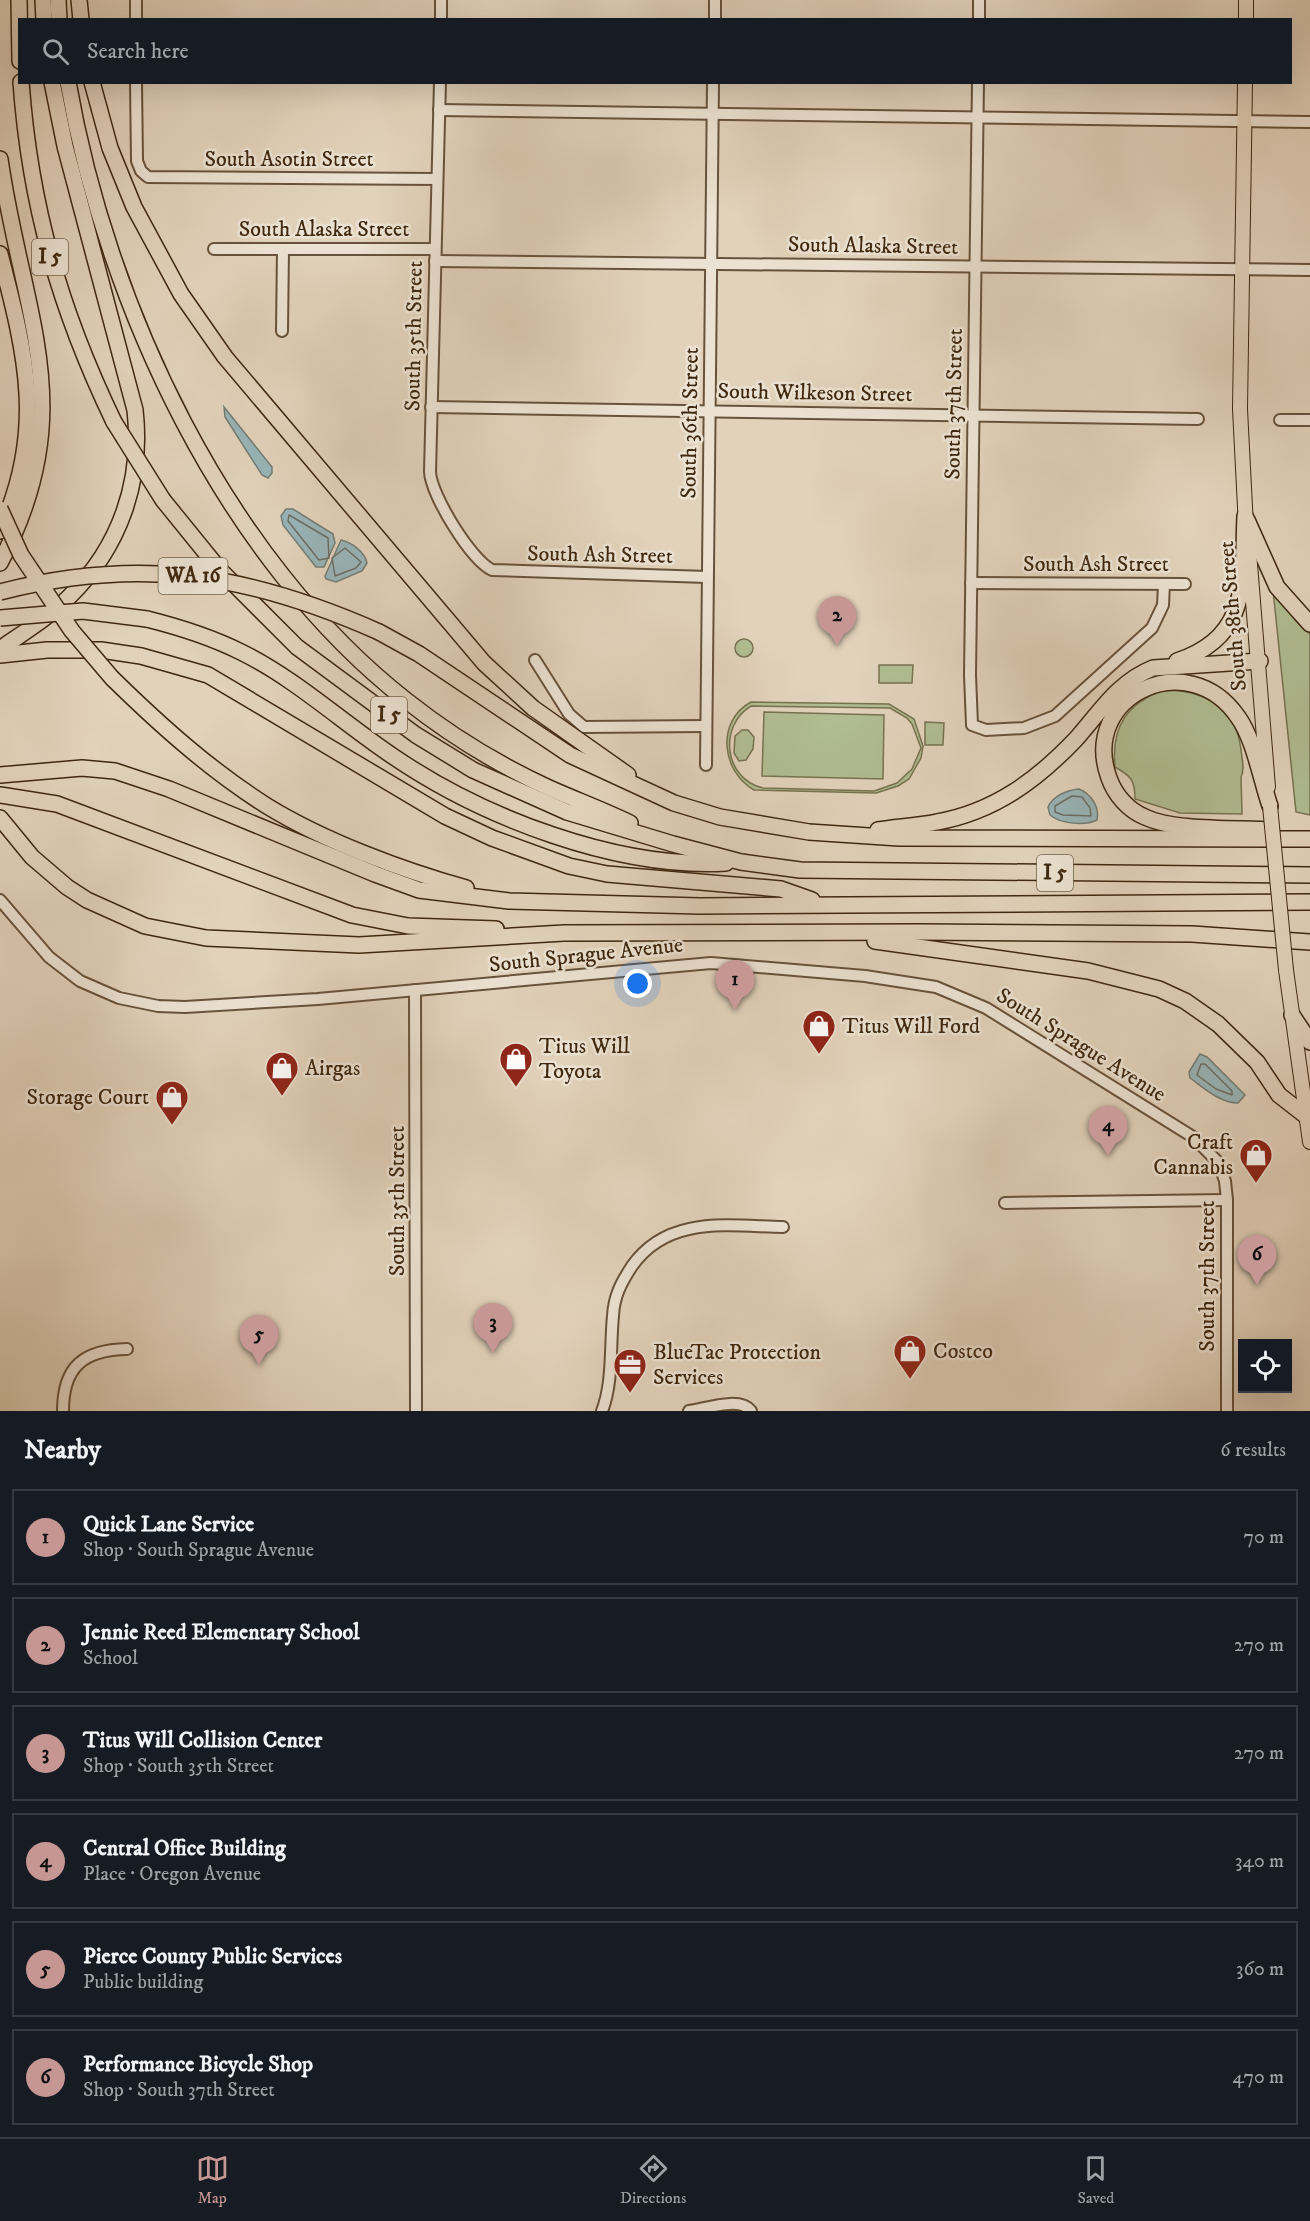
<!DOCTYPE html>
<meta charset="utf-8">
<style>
body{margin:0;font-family:"IM FELL DW Pica",serif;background:#242831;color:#f1f3f6}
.controls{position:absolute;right:18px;bottom:18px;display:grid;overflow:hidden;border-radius:0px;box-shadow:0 6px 24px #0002}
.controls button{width:54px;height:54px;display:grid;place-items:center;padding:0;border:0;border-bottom:2px solid #363941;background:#171b24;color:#f1f3f6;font:30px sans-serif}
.you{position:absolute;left:638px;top:984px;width:21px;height:21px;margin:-15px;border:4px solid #fff;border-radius:50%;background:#1a73e8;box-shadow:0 0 0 9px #1a73e833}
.badge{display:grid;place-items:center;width:39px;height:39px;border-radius:50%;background:#c59692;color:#111;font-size:20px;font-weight:700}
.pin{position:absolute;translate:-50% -50px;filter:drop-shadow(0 2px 3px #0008)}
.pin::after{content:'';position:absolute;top:32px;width:21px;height:18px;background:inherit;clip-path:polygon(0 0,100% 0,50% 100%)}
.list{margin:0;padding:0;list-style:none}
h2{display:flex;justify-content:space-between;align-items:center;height:78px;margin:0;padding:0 24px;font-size:26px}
h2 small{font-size:20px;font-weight:400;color:#9ea1a6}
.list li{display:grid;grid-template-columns:39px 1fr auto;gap:18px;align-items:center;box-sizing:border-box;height:96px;margin:0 12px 12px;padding:0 12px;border:2px solid #363941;border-radius:0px}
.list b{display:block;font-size:22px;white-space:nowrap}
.list p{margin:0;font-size:20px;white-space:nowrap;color:#9ea1a6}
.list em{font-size:20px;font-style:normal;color:#9ea1a6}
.icon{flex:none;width:33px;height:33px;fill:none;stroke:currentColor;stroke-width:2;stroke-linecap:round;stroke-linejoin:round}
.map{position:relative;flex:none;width:1310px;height:1411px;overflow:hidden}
.search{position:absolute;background:#171b24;box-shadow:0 6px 24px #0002;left:18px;right:18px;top:18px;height:66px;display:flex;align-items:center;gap:15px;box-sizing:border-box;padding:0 21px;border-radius:0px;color:#9ea1a6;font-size:22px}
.sheet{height:726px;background:#171b24}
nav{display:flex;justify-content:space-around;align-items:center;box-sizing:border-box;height:84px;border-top:2px solid #363941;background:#171b24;font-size:16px;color:#9ea1a6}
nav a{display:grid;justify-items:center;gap:3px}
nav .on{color:#c59692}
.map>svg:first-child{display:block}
</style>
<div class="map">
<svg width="1310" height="1411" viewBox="0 0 1310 1411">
<rect width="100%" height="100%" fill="#e2d2bb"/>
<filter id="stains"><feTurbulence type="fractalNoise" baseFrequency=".00333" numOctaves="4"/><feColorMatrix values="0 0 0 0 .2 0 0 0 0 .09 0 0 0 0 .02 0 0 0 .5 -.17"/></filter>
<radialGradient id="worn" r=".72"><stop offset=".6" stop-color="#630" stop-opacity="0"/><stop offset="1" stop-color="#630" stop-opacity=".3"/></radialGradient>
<g fill="#b0bd92" stroke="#787251" stroke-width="1.5" fill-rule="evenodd">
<path d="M1273 590 1296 621 1310 634V815L1296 812Z"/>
<circle cx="744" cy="648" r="9"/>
<path d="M879 665H913L912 683H879Z"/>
<path d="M1164 690C1203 690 1236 706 1241 750 1242 759 1245 769 1241 777L1242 814 1180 813 1135 799C1135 780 1131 776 1115 767 1111 727 1127 703 1164 690Z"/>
<path d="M751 702 889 704 914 719 923 746 921 758 909 779 898 786 876 793 754 790C721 771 716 721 751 702ZM751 706 890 708 907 718 912 724 921 748 912 769 897 783 874 791 763 788C724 779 718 726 751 706Z"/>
<path d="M764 712 884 715 883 779 762 776Z"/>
<path d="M925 722 944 723 943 745H925Z"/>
<path d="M742 730H748L754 737 753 749 746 760 739 761 734 753 735 736Z"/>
</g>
<g fill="#98b5b9" stroke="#747d75" stroke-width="1.5">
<path d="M224 407 272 467V473L268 478 262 475 225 417Z"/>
<path d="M286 509H293L333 534 335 543 324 567H316L283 525 281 516Z"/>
<path d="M341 540C351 542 365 552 367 563L362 571 336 582 326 579 325 576Z"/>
<path d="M1079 789C1091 794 1100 807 1097 820 1085 826 1061 824 1050 815L1048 807C1053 796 1067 790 1079 789Z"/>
<path d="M1200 1054 1207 1057 1245 1095 1238 1103C1220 1103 1204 1088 1190 1078L1189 1072Z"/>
</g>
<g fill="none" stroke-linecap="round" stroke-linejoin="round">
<g stroke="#6c6e64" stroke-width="1.5">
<path d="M289 515 328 538 329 558 319 560 288 521Z"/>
<path d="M345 548 361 562 356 568 335 576 332 558Z"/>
<path d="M1072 796 1082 797 1090 808 1091 816 1063 815 1055 812V806Z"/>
<path d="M1201 1064H1205L1232 1091V1095L1216 1089 1197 1075Z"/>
</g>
<g stroke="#68523b" stroke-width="14">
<g id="minor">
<path d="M136 0V20"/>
<path d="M441 20V0"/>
<path d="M715 20V0"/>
<path d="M979 20V0"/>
<path d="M136 82 137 161 141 171 148 177 437 179"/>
<path d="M440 82 430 472C431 495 471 560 492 570L707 577"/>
<path d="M978 82 970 675 972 725 986 730 1024 728 1055 716 1152 628 1163 605 1164 584"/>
<path d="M439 110 1310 122"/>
<path d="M214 249H435"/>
<path d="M435 261 1310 270"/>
<path d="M282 331 283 249"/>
<path d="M431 407 1198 419"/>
<path d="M1280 420H1310"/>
<path d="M971 583 1185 584"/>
<path d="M535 660 569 714 584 727 706 726"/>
<path d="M706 765 713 82"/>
<path d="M0 900 49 957 80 981 119 998 158 1006 185 1007 318 999 711 963 865 976 936 987 986 1008 1193 1137 1219 1163 1225 1181 1227 1200V1411"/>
<path d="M415 990 416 1411"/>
<path d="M1005 1203 1227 1200"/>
<path d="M63 1411C63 1366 84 1350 127 1349"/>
<path d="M602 1411C613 1383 610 1346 613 1316 614 1296 621 1283 632 1266 668 1215 728 1226 783 1227"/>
<path d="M689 1411C705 1409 740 1396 751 1411"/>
</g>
</g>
<g stroke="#3f2810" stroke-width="16">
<g id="major">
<path d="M1246 20V0"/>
<path d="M1245 82 1240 409 1246 527"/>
<path d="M1249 552 1268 787"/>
<path d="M1286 970 1310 1142"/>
</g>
</g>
<g stroke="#3f2810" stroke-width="18">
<g id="highway">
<path d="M19 0 20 61"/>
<path d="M43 0 44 20"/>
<path d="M58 0 59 20"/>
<path d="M79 0 81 20"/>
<path d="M21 82C30 206 60 310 114 422"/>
<path d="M68 82C107 307 225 559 407 701 450 735 499 765 549 788 576 800 603 810 630 823"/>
<path d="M92 82 110 148 134 207 181 294 225 357 484 663 533 708 628 775"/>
<path d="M0 159C22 315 82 409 0 563"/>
<path d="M0 254C26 355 46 431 0 531"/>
<path d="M163 500 219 569 297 647 416 735 473 770 567 812 673 844 741 862 800 870 1310 875"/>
<path d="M1247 520 1277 587 1310 624"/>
<path d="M147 619C179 627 211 637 241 652 296 679 343 723 394 757 484 818 617 869 726 863"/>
<path d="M379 632 419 654 570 755 674 803 720 817 809 832 899 838 1310 839"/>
<path d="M0 649C23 633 49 617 69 597 120 547 143 481 135 410L65 146 52 82"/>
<path d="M0 655 47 650H101L141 656 208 675 445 816 492 838 569 866 607 874 781 889 812 900"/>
<path d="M1177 661C1251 637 1242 581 1245 516"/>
<path d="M112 678C160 725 210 770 267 806 324 841 402 870 466 888"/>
<path d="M0 775 82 768 115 771 169 789 375 874 419 890 509 901 700 906 1310 902"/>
<path d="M0 795 57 804 352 915 408 926 496 929"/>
<path d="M1270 806C1261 780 1254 739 1238 717 1188 644 1079 696 1109 778 1115 795 1128 810 1145 817 1174 831 1237 828 1271 830"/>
<path d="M0 818 32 857 67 887 87 900 145 926 206 938 359 945 564 933 920 932 1192 934 1310 942"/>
<path d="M878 830C897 827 918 826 937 822 994 812 1037 780 1076 739 1100 712 1118 682 1153 668L1260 661"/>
<path d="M875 941 1088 971 1159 989 1185 1001 1218 1024 1257 1062 1279 1095 1306 1116 1310 1115"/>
<path d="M1292 1015 1310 1042"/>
</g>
</g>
<use href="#minor" stroke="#ece2d3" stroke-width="10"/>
<use href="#major" stroke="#e2d2bb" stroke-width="14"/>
<use href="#highway" stroke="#e2d2bb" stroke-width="15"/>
<g stroke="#3f2810" stroke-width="16" stroke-linecap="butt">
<path id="major-bridge" d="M1270 806 1286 970"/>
</g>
<g stroke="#3f2810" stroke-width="18" stroke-linecap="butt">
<g id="highway-bridge">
<path d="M114 422 163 500"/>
<path d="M0 509 21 555 72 631 112 678"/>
<path d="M0 592C141 556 248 574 379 632"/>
<path d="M0 618 83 611 147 619"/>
</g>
</g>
<use href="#major-bridge" stroke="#e2d2bb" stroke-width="14"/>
<use href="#highway-bridge" stroke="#e2d2bb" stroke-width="15"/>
</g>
<defs>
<g id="shop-pin" transform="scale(1.725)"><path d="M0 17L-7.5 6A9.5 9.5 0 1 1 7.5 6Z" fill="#8f2418" stroke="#ece2d3"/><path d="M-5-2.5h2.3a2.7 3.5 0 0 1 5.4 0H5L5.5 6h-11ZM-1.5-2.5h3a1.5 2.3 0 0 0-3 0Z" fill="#fff"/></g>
<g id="office-pin" transform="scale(1.725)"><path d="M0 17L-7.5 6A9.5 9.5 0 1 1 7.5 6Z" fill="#8f2418" stroke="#ece2d3"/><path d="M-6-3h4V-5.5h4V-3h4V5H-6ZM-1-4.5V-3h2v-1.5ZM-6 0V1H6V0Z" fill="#fff"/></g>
</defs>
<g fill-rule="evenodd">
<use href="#shop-pin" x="819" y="1026"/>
<use href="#shop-pin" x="516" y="1059"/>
<use href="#shop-pin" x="282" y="1068"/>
<use href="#shop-pin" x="172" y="1097"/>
<use href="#shop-pin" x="1256" y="1155"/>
<use href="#shop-pin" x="910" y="1351"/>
<use href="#office-pin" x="630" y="1365"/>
</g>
<g text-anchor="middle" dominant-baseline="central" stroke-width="5" stroke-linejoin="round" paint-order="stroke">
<g fill="#ece2d3" stroke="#73604a" stroke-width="1.5">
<rect x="32" y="239" width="36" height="36" rx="4.5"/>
<rect x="158.5" y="558" width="69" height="36" rx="4.5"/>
<rect x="371" y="697" width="36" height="36" rx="4.5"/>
<rect x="1037" y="855" width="36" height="36" rx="4.5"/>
</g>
<g font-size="21" font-weight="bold" fill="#3f2810">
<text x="50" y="257">I 5</text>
<text x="193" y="576">WA 16</text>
<text x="389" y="715">I 5</text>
<text x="1055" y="873">I 5</text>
</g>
<g font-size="22" fill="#3f2810" stroke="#ece2d3">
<text x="289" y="159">South Asotin Street</text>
<text x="324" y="229">South Alaska Street</text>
<text transform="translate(873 246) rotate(1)">South Alaska Street</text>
<text transform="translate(414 336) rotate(-89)">South 35th Street</text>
<text transform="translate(815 393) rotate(1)">South Wilkeson Street</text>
<text transform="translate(954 404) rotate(-89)">South 37th Street</text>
<text transform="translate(690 423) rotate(-89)">South 36th Street</text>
<text transform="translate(600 555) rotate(1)">South Ash Street</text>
<text x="1096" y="564">South Ash Street</text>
<text transform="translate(1233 616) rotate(-95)">South 38th Street</text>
<text transform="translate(586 955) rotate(-6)">South Sprague Avenue</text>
<text transform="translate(1081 1045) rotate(32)">South Sprague Avenue</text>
<text transform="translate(397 1201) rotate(-90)">South 35th Street</text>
<text transform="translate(1207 1276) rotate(-90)">South 37th Street</text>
</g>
<g font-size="22" fill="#3f2810" stroke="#ece2d3" text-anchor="start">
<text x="842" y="1026">Titus Will Ford</text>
<text x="539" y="1046">Titus Will<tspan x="539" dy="25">Toyota</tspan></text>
<text x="305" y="1068">Airgas</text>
<text x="149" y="1097" text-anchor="end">Storage Court</text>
<text x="1233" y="1142" text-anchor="end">Craft<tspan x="1233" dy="25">Cannabis</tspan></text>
<text x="933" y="1351">Costco</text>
<text x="653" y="1352">BlueTac Protection<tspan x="653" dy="25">Services</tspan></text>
</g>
</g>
<rect width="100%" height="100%" filter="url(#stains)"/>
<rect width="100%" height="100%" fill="url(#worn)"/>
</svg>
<div class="controls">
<button><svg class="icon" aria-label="locate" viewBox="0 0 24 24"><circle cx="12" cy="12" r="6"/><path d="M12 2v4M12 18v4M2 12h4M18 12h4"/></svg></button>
</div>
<div class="you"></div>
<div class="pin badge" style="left:735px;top:1010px">1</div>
<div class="pin badge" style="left:837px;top:646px">2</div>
<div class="pin badge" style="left:493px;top:1353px">3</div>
<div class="pin badge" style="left:1108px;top:1156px">4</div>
<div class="pin badge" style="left:259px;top:1365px">5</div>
<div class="pin badge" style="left:1257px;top:1285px">6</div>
<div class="search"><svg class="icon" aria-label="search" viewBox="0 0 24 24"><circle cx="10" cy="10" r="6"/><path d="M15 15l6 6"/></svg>Search here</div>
</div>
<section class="sheet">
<h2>Nearby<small>6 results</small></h2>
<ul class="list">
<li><span class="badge">1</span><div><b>Quick Lane Service</b><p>Shop · South Sprague Avenue</p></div><em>70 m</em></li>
<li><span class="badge">2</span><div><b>Jennie Reed Elementary School</b><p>School</p></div><em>270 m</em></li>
<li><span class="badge">3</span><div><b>Titus Will Collision Center</b><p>Shop · South 35th Street</p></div><em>270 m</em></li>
<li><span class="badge">4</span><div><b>Central Office Building</b><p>Place · Oregon Avenue</p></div><em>340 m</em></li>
<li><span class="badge">5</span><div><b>Pierce County Public Services</b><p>Public building</p></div><em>360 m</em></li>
<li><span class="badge">6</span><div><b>Performance Bicycle Shop</b><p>Shop · South 37th Street</p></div><em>470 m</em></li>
</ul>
</section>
<nav>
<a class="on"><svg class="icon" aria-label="map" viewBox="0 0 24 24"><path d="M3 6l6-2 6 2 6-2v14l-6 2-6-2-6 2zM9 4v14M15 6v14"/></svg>Map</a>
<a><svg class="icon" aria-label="directions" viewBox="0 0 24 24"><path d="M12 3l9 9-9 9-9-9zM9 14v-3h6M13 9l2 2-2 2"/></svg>Directions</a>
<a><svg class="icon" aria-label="saved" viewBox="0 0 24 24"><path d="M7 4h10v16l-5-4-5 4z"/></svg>Saved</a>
</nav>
